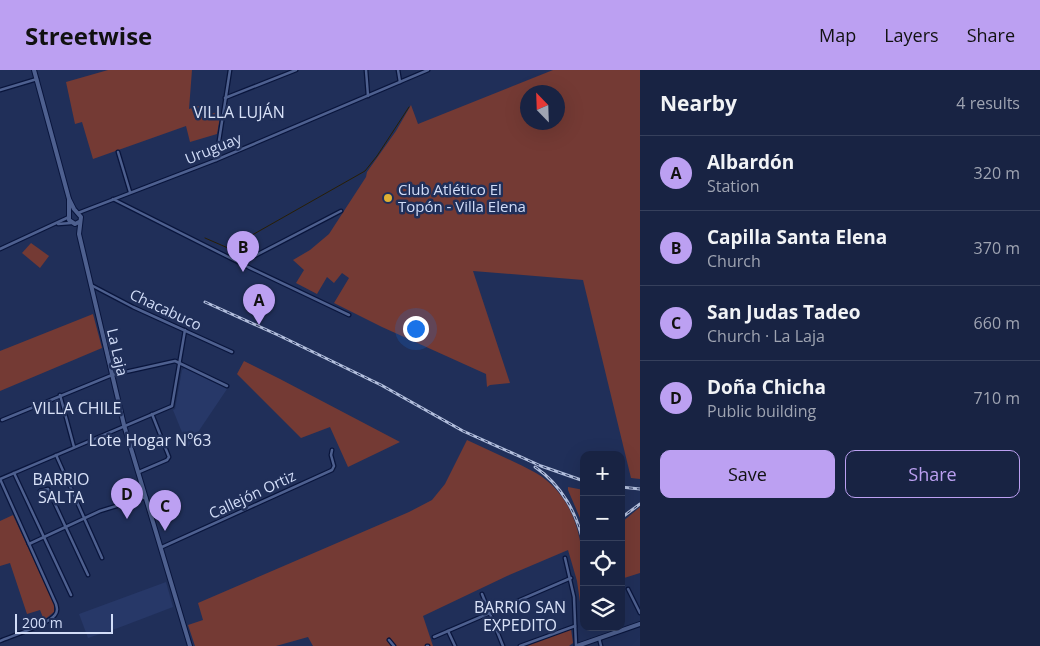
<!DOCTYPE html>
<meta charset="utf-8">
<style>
body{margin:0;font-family:"Open Sans",sans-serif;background:#252f4e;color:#f1f3f6}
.controls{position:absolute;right:15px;bottom:15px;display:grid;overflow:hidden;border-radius:10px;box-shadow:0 5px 20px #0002}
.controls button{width:45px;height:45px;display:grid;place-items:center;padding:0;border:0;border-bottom:1px solid #36405c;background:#182343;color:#f1f3f6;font:25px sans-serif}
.compass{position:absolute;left:520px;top:15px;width:45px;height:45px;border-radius:50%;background:#182343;box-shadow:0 5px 20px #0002;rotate:337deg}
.scale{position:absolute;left:15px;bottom:12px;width:98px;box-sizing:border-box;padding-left:5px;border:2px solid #d2ddf8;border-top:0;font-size:14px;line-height:18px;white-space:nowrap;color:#d2ddf8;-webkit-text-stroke:4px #202f59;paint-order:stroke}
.you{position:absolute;left:415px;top:258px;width:18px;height:18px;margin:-12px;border:4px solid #fff;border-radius:50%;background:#1a73e8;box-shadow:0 0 0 8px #1a73e833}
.badge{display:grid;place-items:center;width:32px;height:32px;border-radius:50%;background:#bca0f2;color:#111;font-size:16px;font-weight:700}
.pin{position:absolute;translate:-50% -41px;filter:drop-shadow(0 1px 2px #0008)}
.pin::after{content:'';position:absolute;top:26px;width:18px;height:15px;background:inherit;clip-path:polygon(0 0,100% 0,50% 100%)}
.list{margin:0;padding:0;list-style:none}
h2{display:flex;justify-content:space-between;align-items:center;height:65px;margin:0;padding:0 20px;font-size:21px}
h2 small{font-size:16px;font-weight:400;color:#9fa4b2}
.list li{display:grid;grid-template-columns:32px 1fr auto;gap:15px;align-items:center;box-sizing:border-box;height:75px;padding:0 20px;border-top:1px solid #36405c}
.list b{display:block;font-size:19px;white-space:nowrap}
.list p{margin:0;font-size:16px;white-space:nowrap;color:#9fa4b2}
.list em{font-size:16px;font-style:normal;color:#9fa4b2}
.actions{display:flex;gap:10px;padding:15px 20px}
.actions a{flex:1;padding:11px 0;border:1px solid #bca0f2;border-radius:10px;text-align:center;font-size:18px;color:#bca0f2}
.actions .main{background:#bca0f2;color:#111}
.icon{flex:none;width:28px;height:28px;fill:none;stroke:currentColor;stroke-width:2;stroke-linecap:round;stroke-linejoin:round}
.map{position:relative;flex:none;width:640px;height:576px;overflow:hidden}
header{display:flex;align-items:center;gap:30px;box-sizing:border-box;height:70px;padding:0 25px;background:#bca0f2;color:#111}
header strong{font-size:24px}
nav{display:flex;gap:28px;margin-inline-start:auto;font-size:18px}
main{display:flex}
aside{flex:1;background:#182343}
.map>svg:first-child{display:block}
</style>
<header>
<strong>Streetwise</strong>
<nav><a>Map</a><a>Layers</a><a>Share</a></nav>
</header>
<main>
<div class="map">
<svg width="640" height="576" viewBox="0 0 640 576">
<rect width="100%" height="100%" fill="#202f59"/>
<g fill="#273868">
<path d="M185 298 227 319 188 377 173 340 175 339 182 300Z"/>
<path d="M166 512 173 537 118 558 88 568 79 544Z"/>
</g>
<g fill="#743a34" fill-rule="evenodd">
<path d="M108 0H192L189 39 205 34 207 45 221 41 217 64 190 72 186 56 93 89 82 52 75 54 66 12Z"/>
<path d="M553 0H640V409L631 408 583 210 473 201 510 313 490 315 487 317 486 304 382 257 334 233 349 208 342 203 334 213 327 207 317 224 296 213 304 200 293 190 310 180 329 164 366 107 367 102 396 61 411 35 418 54ZM528 22H558V52H528Z"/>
<path d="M31 173 49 186 40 198 22 183Z"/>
<path d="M93 244 102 278 0 321V281Z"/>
<path d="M244 291 280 309 400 372 348 397 330 357 301 368 237 304Z"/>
<path d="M467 370C490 381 514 391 536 403 580 429 588 486 580 532L577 511 568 480 507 506 423 546 433 576H313L308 567 276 576H195L188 555 203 550 198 533 409 442 432 430 445 414Z"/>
<path d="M568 417 584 420V460L580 448 568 420Z"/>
<path d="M640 437V503L621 509V453Z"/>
<path d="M13 445 54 534V542L44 550 40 540 27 544 10 493 0 496V451Z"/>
<path d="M571 559 573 573 569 576H525Z"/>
</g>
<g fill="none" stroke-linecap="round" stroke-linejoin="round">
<path stroke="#291f05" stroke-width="1" d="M205 168 228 178 231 177 365 101 377 86 409 37"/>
<g stroke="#09153c" stroke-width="5">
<g id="minor">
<path d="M366 0 368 26"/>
<path d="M398 0 400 12"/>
<path d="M0 20 37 9"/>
<path d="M225 28 296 0"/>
<path d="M118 82 130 122"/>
<path d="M216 90 230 0"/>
<path d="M113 129 248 197 349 245"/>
<path d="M78 143 216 90 428 0"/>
<path d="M58 154 71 153"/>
<path d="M0 179 69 147"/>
<path d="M241 193 341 141"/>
<path d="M91 215 133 237 232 282"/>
<path d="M60 325 74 377"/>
<path d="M2 350 112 305 175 291 227 316"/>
<path d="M56 385 102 488"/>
<path d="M139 402 167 390 169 387 152 344"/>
<path d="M14 403 71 525"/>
<path d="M0 409 172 336 185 260"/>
<path d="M0 409 56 534C57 538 58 541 55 545 49 554 12 566 0 571"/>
<path d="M40 421 48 419 88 505"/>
<path d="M29 474 100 441 146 427"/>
<path d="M162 477 332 400 334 396 331 385 332 380"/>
<path d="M565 488 574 527 576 576"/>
<path d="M628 519 640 543"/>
<path d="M482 524 503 576"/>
<path d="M448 561 455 576"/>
<path d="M434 567 571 508"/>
<path d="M599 568 601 576"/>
<path d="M389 570 394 576"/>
<path d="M427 576H428"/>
<path d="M520 576 575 556"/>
</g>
</g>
<g stroke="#09153c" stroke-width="6">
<g id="secondary">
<path d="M34 0 69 129V150L75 154 79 152"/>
<path d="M69 129 74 139 81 147 79 164 124 355 190 576"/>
<path d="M577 576 640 554"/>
</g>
</g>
<use href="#minor" stroke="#4e608f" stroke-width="2.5"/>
<use href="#secondary" stroke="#4e608f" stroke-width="4"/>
<g stroke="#b2bedc" stroke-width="3">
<g id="rail">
<path d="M205 232 278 265 381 315 463 361 541 396 584 411"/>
<path d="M535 397C562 415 578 445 584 476"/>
<path d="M621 417 640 419"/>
<path d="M621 448 640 434"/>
</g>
</g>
<use href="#rail" stroke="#202f59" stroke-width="1" stroke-dasharray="4" stroke-linecap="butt"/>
</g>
<circle fill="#dfb034" stroke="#202f59" stroke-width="2" cx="388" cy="128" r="5"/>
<g text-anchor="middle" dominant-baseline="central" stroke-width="5" stroke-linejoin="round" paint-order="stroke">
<g font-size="15" fill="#d2ddf8" stroke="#202f59">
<text transform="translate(213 78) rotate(-22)">Uruguay</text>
<text transform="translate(166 239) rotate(25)">Chacabuco</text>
<text transform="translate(118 282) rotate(77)">La Laja</text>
<text transform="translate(252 424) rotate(-25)">Callejón Ortiz</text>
</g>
<g font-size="15" fill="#d2ddf8" stroke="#202f59" text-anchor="start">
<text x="398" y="119">Club Atlético El<tspan x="398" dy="17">Topón - Villa Elena</tspan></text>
</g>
<g font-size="16" fill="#d9e2f8" stroke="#202f59">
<text x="239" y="42">VILLA LUJÁN</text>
<text x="77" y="338">VILLA CHILE</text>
<text x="150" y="370">Lote Hogar Nº63</text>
<text x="61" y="409">BARRIO<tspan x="61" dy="18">SALTA</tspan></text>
<text x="520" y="537">BARRIO SAN<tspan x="520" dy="18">EXPEDITO</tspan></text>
</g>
</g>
</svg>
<div class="controls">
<button>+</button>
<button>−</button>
<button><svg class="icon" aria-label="locate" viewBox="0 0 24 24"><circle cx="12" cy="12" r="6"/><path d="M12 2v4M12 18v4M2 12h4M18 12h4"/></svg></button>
<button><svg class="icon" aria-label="layers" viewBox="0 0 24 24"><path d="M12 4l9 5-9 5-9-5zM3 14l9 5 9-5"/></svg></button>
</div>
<svg class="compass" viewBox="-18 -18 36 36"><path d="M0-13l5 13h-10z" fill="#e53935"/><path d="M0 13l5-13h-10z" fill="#9fa4b2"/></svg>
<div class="scale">200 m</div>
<div class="you"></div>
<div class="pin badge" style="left:259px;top:255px">A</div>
<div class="pin badge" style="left:243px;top:202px">B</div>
<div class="pin badge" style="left:165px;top:461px">C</div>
<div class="pin badge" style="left:127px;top:449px">D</div>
</div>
<aside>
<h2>Nearby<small>4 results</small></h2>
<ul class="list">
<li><span class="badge">A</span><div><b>Albardón</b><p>Station</p></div><em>320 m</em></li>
<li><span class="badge">B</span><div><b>Capilla Santa Elena</b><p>Church</p></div><em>370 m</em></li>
<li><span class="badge">C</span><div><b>San Judas Tadeo</b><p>Church · La Laja</p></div><em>660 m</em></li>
<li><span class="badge">D</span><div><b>Doña Chicha</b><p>Public building</p></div><em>710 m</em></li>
</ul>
<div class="actions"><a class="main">Save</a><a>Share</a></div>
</aside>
</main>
